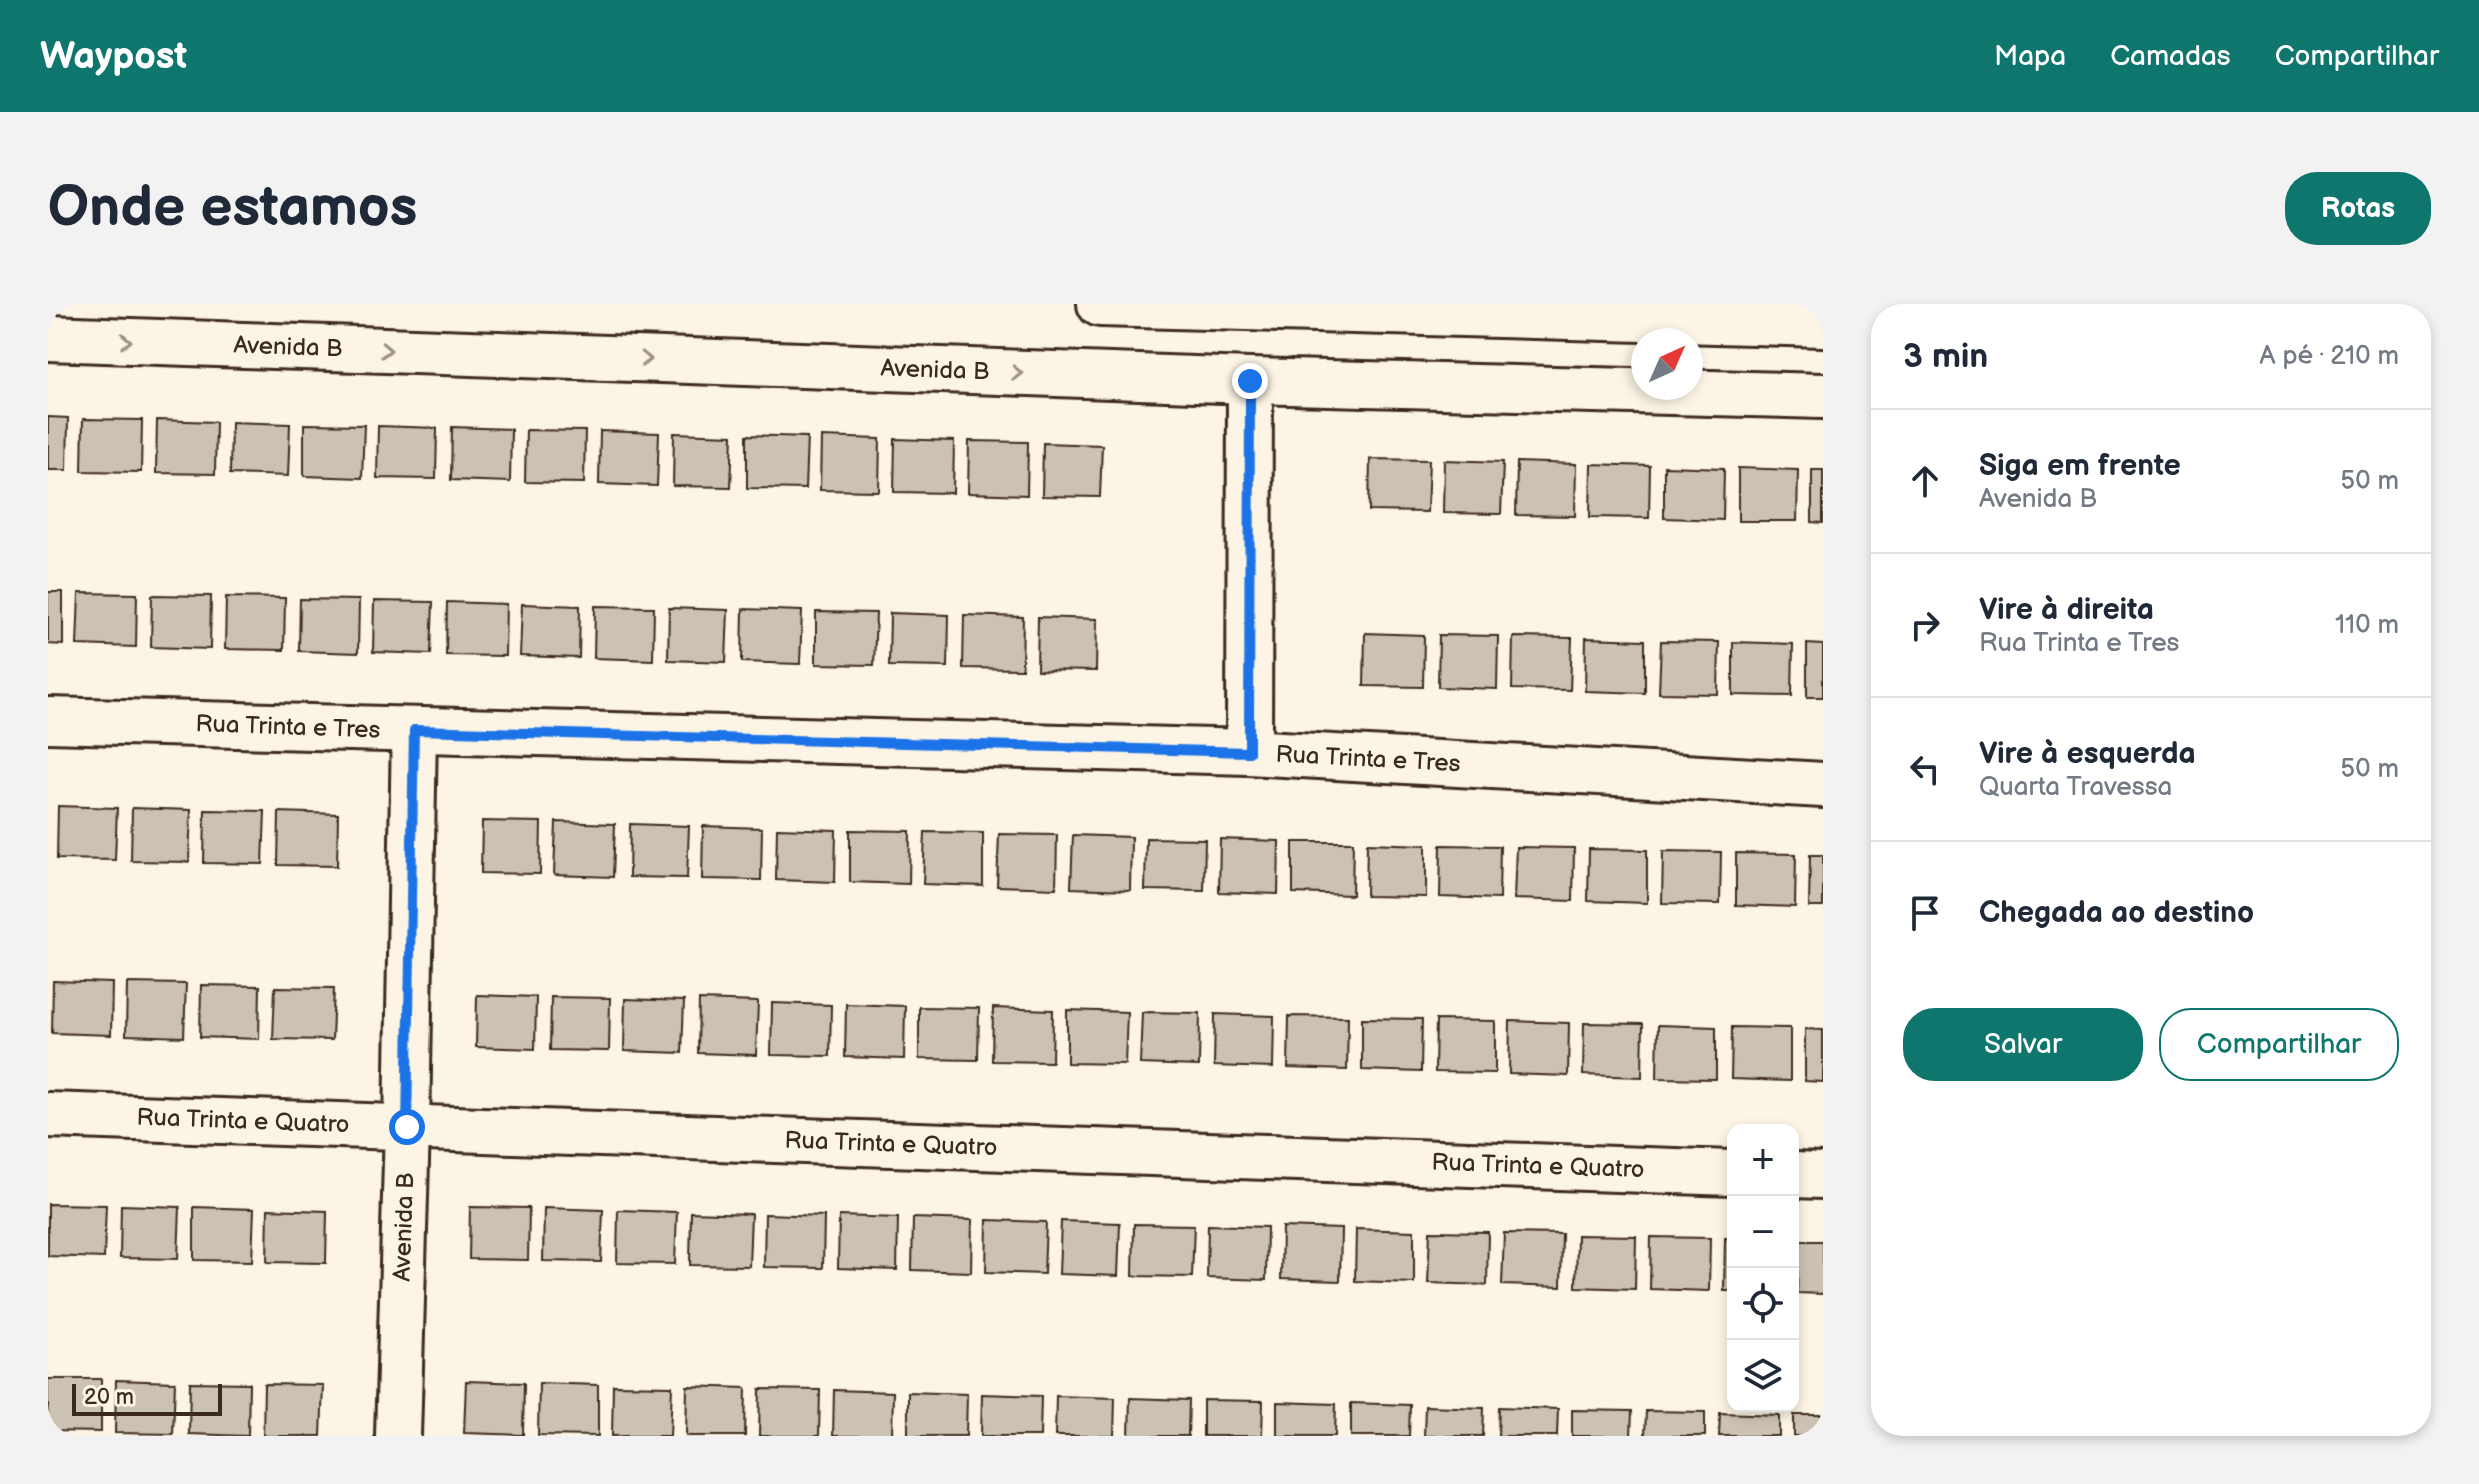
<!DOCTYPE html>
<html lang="pt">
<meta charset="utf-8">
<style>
body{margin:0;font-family:"Balsamiq Sans",sans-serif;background:#f2f2f3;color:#1f2937}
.controls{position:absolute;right:24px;bottom:24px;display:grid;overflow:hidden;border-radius:16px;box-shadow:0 4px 12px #0003}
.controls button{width:72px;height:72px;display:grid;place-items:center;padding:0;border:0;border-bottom:2px solid #e0e1e3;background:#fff;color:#1f2937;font:40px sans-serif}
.compass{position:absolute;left:1583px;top:24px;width:72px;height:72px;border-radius:50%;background:#fff;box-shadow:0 4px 12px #0003;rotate:45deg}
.scale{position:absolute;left:24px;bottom:20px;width:150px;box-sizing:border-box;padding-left:8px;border:4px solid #3b2a1e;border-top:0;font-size:22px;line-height:28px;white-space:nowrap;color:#3b2a1e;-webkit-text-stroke:6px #fcf5e5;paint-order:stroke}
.stop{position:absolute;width:24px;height:24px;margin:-18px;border:6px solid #1a73e8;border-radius:50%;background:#fff}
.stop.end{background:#1a73e8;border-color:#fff;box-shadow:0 2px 8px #0008}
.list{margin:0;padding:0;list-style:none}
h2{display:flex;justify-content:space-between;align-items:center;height:104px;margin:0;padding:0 32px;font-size:34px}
h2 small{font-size:26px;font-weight:400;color:#747a83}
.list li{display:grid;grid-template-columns:52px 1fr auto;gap:24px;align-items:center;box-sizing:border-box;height:144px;padding:0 32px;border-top:2px solid #e0e1e3}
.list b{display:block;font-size:30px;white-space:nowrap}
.list p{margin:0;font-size:26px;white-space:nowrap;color:#747a83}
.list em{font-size:26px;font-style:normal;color:#747a83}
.actions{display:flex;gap:16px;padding:24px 32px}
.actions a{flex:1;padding:18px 0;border:2px solid #0f766e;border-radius:32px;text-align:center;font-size:28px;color:#0f766e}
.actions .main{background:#0f766e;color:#fff}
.icon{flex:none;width:44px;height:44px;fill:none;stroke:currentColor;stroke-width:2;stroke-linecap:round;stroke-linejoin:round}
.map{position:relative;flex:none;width:1775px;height:1132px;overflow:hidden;border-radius:32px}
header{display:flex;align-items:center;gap:48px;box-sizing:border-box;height:112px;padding:0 40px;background:#0f766e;color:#fff}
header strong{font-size:38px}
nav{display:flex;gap:44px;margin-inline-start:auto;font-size:28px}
.intro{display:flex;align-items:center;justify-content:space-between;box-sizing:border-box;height:192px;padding:0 48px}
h1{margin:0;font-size:56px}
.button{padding:20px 36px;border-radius:32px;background:#0f766e;color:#fff;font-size:28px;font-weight:700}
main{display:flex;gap:48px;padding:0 48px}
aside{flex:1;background:#fff;border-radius:32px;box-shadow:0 4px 12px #0003}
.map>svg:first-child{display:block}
</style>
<header>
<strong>Waypost</strong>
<nav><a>Mapa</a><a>Camadas</a><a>Compartilhar</a></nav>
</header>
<div class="intro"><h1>Onde estamos</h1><a class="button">Rotas</a></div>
<main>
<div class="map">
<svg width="1775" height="1132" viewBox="0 0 1775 1132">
<rect width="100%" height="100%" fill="#fcf5e5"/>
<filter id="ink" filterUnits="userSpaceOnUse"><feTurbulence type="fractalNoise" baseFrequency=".0125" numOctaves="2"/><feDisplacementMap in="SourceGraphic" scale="16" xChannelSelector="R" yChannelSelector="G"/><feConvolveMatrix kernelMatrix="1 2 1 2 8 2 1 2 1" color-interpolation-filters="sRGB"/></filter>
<g filter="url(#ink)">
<g fill="#ccc2b3" stroke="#3b2a1e" stroke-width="2">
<path d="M0 113 20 114 19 166H0Z"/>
<path d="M35 115 94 116 93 168 34 167Z"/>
<path d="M109 116 168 118 167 170 108 169Z"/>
<path d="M183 118 242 120 240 172 182 170Z"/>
<path d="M256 120 316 121 314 174 256 172Z"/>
<path d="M330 122 389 124 388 175 329 174Z"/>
<path d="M404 123 463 125 462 178 403 176Z"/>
<path d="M478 126 537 127 536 179 477 178Z"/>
<path d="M552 127 611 129 609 182 551 180Z"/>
<path d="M626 129 685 131 683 183 625 182Z"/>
<path d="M699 131 759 133 757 185 699 184Z"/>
<path d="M773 133 832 135 831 187 772 186Z"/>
<path d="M847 135 906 137 905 189 846 188Z"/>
<path d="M921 137 980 138 979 191 920 189Z"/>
<path d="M995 139 1054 141 1052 193 994 192Z"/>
<path d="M1322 155 1381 156 1379 208 1321 207Z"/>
<path d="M1396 156 1455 158 1453 210 1395 209Z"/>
<path d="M1469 158 1528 160 1527 212 1468 211Z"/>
<path d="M1543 160 1602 162 1601 214 1542 213Z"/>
<path d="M1616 162 1676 164 1675 216 1616 214Z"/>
<path d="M1690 164 1750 166 1749 217H1690Z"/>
<path d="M1764 166H1775V219L1764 218Z"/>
<path d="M0 288H15V341L0 340Z"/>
<path d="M31 289 89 290 88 343 29 341Z"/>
<path d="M104 291 163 292 162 345 103 343Z"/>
<path d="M178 293 237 294 236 346 177 345Z"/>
<path d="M252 295 311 296 310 349 251 347Z"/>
<path d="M326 297 385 298 383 350 325 348Z"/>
<path d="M399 298 458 300 457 352 398 351Z"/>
<path d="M474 300 532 302 531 354 472 352Z"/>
<path d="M547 302 606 303 605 356 546 354Z"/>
<path d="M621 304 680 306 678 358 620 356Z"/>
<path d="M695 305 754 307 752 360 694 358Z"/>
<path d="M768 308 828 309 826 361 768 360Z"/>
<path d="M842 309 901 311 900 363 841 362Z"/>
<path d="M916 311 975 313 974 365 915 364Z"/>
<path d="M990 313 1049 315 1048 367 989 366Z"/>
<path d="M1317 329 1376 331 1375 383 1316 382Z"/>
<path d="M1391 331 1450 332 1449 385 1390 383Z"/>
<path d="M1465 333 1524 334 1522 386 1464 385Z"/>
<path d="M1538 334 1597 336V389L1537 387Z"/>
<path d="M1613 337 1671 338 1670 390 1611 389Z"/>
<path d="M1685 338 1745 340 1744 392 1685 391Z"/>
<path d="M1759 340 1775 341V393H1759Z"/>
<path d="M10 502 69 504 67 556 9 555Z"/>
<path d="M84 504 143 506 141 558 83 557Z"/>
<path d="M157 506 217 507 215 560 156 559Z"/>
<path d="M231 508 290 510 289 562 230 561Z"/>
<path d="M434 517 493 518 492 570 433 569Z"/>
<path d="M508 518 567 520 565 573 506 571Z"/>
<path d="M582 520 641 522 639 574 581 573Z"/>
<path d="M655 522 714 524 713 576 654 575Z"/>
<path d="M729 524 788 526 787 578 728 576Z"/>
<path d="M802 526 862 527 861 580 802 578Z"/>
<path d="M877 528 935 529V582L875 580Z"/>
<path d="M951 530 1009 531 1008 584 949 582Z"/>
<path d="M1025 531 1083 533 1082 586 1023 584Z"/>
<path d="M1098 534 1157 535 1156 587 1097 586Z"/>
<path d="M1172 535 1231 537 1230 590 1171 588Z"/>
<path d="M1245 538H1305L1304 591 1245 589Z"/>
<path d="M1319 539 1378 541V593L1318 592Z"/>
<path d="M1393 541 1452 542 1451 595 1392 593Z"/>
<path d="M1468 543 1526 544 1525 597 1466 595Z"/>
<path d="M1541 545 1599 546V599L1540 597Z"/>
<path d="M1615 547 1673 548 1672 600 1614 599Z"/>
<path d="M1688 549 1748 550 1747 603 1688 601Z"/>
<path d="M1762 551H1775V603H1761Z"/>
<path d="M5 677 64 679 63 731 4 729Z"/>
<path d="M79 679 138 680 136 733 78 731Z"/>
<path d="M153 681 212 682 211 735 152 733Z"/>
<path d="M227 683 286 684 284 736 225 735Z"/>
<path d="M429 691 488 693 487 745 428 743Z"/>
<path d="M503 693 562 694 561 747 502 746Z"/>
<path d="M577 695 636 697 634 749 576 747Z"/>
<path d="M651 696 710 698 708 751 650 749Z"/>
<path d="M724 699 783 701 782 752 723 751Z"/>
<path d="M798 700 857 702 856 755 797 753Z"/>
<path d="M871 703 931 704 930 756 871 755Z"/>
<path d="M945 704 1005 706 1004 758 944 757Z"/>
<path d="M1019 706 1079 708 1077 760 1019 759Z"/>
<path d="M1094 708 1152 709 1151 762 1092 760Z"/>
<path d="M1167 710 1226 712 1225 764 1166 762Z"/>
<path d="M1241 712 1300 713 1299 766 1240 764Z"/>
<path d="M1314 714 1374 715 1373 768 1314 766Z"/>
<path d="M1388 716 1447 717V769L1387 768Z"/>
<path d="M1462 717 1521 719 1520 772 1461 770Z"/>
<path d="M1536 719 1595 720 1594 773 1535 771Z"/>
<path d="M1610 721 1668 723V775L1609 774Z"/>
<path d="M1684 723 1742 724V777L1683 775Z"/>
<path d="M1757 725 1775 726V778L1757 777Z"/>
<path d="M0 900 58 901 56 954 0 952Z"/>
<path d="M73 901 132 903 130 955 72 954Z"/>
<path d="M146 903 206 905 204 957 146 956Z"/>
<path d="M422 903 481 904 480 956 421 955Z"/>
<path d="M496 904 555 906 553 958 495 957Z"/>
<path d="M220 905 279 907 278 959 219 958Z"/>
<path d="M570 906 629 908 627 960 569 959Z"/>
<path d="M643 908 703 910 701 962 642 961Z"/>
<path d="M717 910 776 912 775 964 716 963Z"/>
<path d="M791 912 850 914 849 966 790 964Z"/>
<path d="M865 914 924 916 923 968 864 966Z"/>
<path d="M939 916 998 918 996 970 938 968Z"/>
<path d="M1013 917 1072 919 1070 972 1011 970Z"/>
<path d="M1086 920 1146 921 1144 973 1085 972Z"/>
<path d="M1160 921 1219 923 1218 976 1159 974Z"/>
<path d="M1234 923 1293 925 1292 977 1233 975Z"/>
<path d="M1308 925 1366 927V979L1307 977Z"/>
<path d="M1382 927 1440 928 1439 981 1380 979Z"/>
<path d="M1456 929 1514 930 1513 983 1454 981Z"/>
<path d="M1529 931 1588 932 1587 985 1528 983Z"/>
<path d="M1603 933 1662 934 1661 987 1602 985Z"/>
<path d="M1677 934 1685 935V987H1676Z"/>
<path d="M1751 937H1775V990L1749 989Z"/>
<path d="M0 1075H53V1128L0 1127Z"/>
<path d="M68 1076 127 1078 125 1130 67 1129Z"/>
<path d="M418 1077 476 1079 475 1131 416 1129Z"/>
<path d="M142 1078 201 1079 200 1132 141 1130Z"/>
<path d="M491 1079 550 1081V1132L490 1131Z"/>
<path d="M216 1080 275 1081 273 1132H215Z"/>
<path d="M565 1081 624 1082 622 1132H564Z"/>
<path d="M639 1082 698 1084 697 1132H638Z"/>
<path d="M712 1085 772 1086 771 1132H711Z"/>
<path d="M786 1086 845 1088 844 1132H785Z"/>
<path d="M860 1088 919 1090 918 1132H860Z"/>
<path d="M934 1090 993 1092 992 1132H933Z"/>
<path d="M1008 1092 1067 1094 1066 1132H1007Z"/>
<path d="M1082 1094 1141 1096 1140 1132H1081Z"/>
<path d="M1155 1096 1215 1097 1214 1132H1155Z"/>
<path d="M1229 1098 1288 1100 1287 1132H1229Z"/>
<path d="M1303 1099 1362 1101 1361 1132H1303Z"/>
<path d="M1377 1102 1436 1104 1435 1132H1376Z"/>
<path d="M1451 1103 1510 1105 1509 1132H1450Z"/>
<path d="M1524 1106 1584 1107 1583 1132H1524Z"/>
<path d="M1598 1107 1657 1108V1132H1597Z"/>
<path d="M1672 1109 1731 1111V1132H1671Z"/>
<rect x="1746" y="1111" width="29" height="21"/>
</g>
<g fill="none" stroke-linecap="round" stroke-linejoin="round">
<g stroke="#3b2a1e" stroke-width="50">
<g id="minor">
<path d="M0 416 1201 448 1775 481"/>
<path d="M1201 448 1202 77"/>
<path d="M0 811 1685 869"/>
<path d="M1745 871 1775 872"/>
<path d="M350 1132 359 823 366 426"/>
</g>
</g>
<g stroke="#3b2a1e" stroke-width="50">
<g id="tertiary">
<path d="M1052 0 1775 20"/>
<path d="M0 34 1202 77 1775 92"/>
</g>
</g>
<use href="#minor" stroke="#fcf5e5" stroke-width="44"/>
<use href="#tertiary" stroke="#fcf5e5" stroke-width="44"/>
</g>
<defs><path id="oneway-chevron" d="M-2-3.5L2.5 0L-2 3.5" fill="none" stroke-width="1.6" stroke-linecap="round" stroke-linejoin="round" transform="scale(2)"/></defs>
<g stroke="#9c9082">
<use href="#oneway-chevron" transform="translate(78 37) rotate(2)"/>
<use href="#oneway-chevron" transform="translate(338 46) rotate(2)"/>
<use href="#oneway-chevron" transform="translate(598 55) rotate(2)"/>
<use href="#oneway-chevron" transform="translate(969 69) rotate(2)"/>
</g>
</g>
<g fill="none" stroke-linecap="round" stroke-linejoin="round" filter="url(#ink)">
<path stroke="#1a73e8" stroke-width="10" d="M359 823 366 426 1201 448 1202 77"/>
</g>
<g text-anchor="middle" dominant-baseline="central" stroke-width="7" stroke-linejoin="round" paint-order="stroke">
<g font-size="24" fill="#3b2a1e" stroke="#fcf5e5">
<text transform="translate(240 43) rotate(2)">Avenida B</text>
<text transform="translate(887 66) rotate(2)">Avenida B</text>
<text transform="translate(240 423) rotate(2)">Rua Trinta e Tres</text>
<text transform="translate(1320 455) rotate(3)">Rua Trinta e Tres</text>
<text transform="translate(195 817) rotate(2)">Rua Trinta e Quatro</text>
<text transform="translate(843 840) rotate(2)">Rua Trinta e Quatro</text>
<text transform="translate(1490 862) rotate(2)">Rua Trinta e Quatro</text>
<text transform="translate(356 923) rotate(-88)">Avenida B</text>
</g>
</g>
</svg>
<div class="controls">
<button>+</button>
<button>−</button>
<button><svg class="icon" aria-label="locate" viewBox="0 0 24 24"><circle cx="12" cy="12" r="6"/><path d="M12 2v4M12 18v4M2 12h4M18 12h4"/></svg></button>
<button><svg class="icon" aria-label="layers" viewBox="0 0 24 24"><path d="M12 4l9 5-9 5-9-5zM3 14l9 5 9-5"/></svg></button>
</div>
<svg class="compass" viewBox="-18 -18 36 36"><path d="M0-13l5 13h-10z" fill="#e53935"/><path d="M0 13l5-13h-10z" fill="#747a83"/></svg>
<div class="scale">20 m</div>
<div class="stop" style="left:359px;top:823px"></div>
<div class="stop end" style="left:1202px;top:77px"></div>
</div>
<aside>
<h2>3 min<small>A pé · 210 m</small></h2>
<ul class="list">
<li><svg class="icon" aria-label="ahead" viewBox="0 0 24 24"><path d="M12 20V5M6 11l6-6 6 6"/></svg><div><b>Siga em frente</b><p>Avenida B</p></div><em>50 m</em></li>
<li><svg class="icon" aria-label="right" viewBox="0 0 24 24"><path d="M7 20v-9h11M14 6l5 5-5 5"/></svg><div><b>Vire à direita</b><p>Rua Trinta e Tres</p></div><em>110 m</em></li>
<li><svg class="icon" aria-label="left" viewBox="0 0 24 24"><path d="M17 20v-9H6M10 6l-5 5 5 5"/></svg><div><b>Vire à esquerda</b><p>Quarta Travessa</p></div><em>50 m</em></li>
<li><svg class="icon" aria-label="arrive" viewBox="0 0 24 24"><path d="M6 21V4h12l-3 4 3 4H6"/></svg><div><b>Chegada ao destino</b></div></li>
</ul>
<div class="actions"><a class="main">Salvar</a><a>Compartilhar</a></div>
</aside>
</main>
